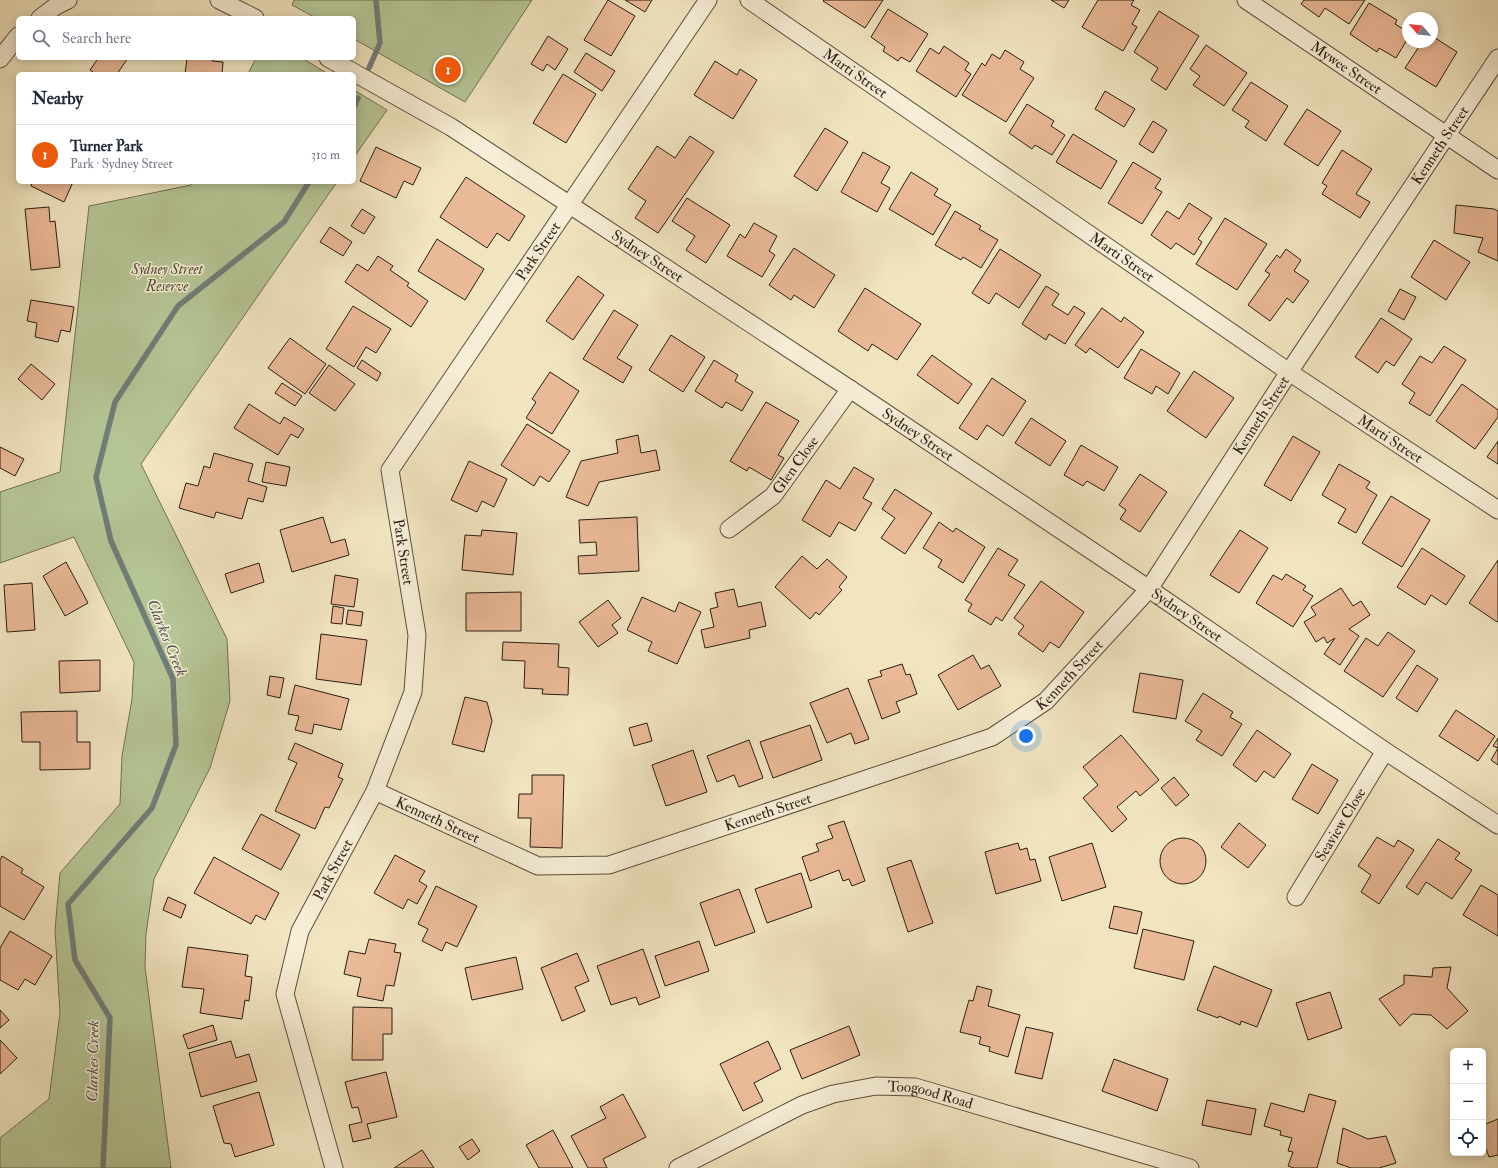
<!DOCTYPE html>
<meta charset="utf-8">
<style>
body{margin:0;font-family:"IM FELL Double Pica",serif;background:#f2f2f3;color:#1f2937}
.controls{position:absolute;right:12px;bottom:12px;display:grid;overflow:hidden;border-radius:6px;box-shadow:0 2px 10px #0003}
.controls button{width:36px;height:36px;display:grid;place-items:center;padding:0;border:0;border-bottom:1px solid #e0e1e3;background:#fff;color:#1f2937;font:20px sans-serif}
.compass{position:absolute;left:1402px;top:12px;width:36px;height:36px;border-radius:50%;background:#fff;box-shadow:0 2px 10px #0003;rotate:298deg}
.you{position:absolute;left:1026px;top:736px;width:14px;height:14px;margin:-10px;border:3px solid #fff;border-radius:50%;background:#1a73e8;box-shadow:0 0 0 6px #1a73e833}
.badge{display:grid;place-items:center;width:26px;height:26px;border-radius:50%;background:#ea580c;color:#fff;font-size:13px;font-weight:700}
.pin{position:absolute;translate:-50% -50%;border:2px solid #fff;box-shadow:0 1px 4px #0006}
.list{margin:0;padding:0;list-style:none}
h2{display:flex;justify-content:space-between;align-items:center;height:52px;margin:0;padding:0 16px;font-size:17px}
h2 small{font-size:13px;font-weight:400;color:#747a83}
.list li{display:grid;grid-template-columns:26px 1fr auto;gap:12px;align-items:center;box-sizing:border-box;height:60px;padding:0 16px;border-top:1px solid #e0e1e3}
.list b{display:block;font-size:15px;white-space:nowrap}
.list p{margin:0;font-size:13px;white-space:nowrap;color:#747a83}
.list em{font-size:13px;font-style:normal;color:#747a83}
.icon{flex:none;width:22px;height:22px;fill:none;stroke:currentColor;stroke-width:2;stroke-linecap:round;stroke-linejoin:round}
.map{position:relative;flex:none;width:1498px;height:1168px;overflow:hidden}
.search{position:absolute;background:#fff;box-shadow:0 2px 10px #0003;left:16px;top:16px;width:340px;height:44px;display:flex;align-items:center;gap:10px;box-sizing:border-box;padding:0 14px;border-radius:6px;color:#747a83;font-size:15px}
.panel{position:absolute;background:#fff;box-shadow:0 2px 10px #0003;left:16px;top:72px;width:340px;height:112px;border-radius:6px}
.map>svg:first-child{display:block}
</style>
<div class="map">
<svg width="1498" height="1168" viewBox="0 0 1498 1168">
<rect width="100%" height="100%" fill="#f1e5c0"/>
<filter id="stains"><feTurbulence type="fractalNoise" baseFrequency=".005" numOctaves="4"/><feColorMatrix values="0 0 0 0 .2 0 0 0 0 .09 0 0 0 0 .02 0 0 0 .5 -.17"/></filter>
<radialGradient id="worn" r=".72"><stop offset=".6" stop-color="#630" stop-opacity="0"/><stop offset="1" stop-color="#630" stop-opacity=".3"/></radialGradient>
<g fill="#b6c595" stroke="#707154">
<path d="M294 0H532L465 102 354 39V18H316L292 5Z"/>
<path d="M256 58H302L328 74H248Z"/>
<path d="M354 90 387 110 354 157Z"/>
<path d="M193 182H337L141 464 227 639 230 701 210 768 154 879 146 934 145 967 171 1168H0V1138L49 1099 60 1013 55 930 60 873 120 804 122 756 132 699 134 662 74 537 0 563V492L60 472 89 206 191 185Z"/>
</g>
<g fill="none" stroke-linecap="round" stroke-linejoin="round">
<g stroke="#707d78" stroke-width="5.5">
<path d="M369 68 380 43 376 0"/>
<path d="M354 107 358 98"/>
<path d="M103 1168 110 1018 75 960 68 904 152 808 176 745 173 679 111 541 96 477 115 402 178 306 284 222 309 182"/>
</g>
</g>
<g fill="#eab997" stroke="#2a1d13">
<path d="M608 0 635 16 611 56 584 40Z"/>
<path d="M625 0H652L645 12Z"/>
<path d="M824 0H883L865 28 823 1Z"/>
<path d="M1051 0H1069L1064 8Z"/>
<path d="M1098 0H1134L1131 5 1140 10 1132 24 1137 27 1123 51 1082 27Z"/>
<path d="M1304 0H1365L1349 24 1325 8 1319 17 1301 4Z"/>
<path d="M1369 3 1397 20 1395 24 1408 32V38L1396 58 1379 48 1377 52 1350 34Z"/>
<path d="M888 9 928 34 910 62 901 57 898 61 883 51 885 47 871 37Z"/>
<path d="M1159 11 1199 36 1166 90 1151 80 1158 68 1134 52Z"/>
<path d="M548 36 568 49 555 70 547 64 543 71 531 64Z"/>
<path d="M1432 36 1457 52 1436 87 1405 68 1422 42H1432Z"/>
<path d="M1206 45 1247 73 1224 106 1193 85 1200 76 1190 69Z"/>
<path d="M944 46 969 63 965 70 971 74 956 97 916 71 930 48 939 54Z"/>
<path d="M1005 50 1024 62 1020 69 1034 78 1006 122 962 95 982 63 985 66 992 54 1000 59Z"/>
<path d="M586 53 615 71 602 91 574 72Z"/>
<path d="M95 58H128L117 74H92L93 72 90 70 97 60Z"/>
<path d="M187 58H212V61L223 62 222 74H185Z"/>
<path d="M715 61 737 75 740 69 757 80 733 119 694 95Z"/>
<path d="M563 74 596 94 566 143 533 123Z"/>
<path d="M1251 82 1288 106 1266 141 1245 127 1249 121 1232 110Z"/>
<path d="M1105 91 1135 109 1124 127 1095 109Z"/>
<path d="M1027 104 1054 121 1051 126 1065 135 1052 155 1035 145 1032 149 1009 133Z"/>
<path d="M1307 109 1341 131 1318 166 1284 144Z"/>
<path d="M1153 121 1167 130 1153 153 1139 144Z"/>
<path d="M825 128 848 142 817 191 794 176Z"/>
<path d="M1073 134 1117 161 1101 189 1056 162Z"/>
<path d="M690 136 714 152 658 233 635 218 646 201 628 189 657 146 675 158Z"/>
<path d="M376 147 421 168 413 185 404 181 396 198 360 181Z"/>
<path d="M1342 150 1372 169 1356 194 1370 202 1360 218 1322 194 1327 186 1322 183Z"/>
<path d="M863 152 890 167 881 183 890 188 877 212 841 192Z"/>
<path d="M1133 162 1161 179 1155 188 1162 192 1142 224 1108 203Z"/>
<path d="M911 172 938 189 934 195 951 205 933 235 889 209Z"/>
<path d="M466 177 525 216 509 241 497 233 487 248 440 217Z"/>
<path d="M32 182H73L64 202 31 186Z"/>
<path d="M687 198 730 225 706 263 686 250 695 236 672 221Z"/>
<path d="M1189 203 1212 218 1198 239 1202 242 1194 255 1176 243 1171 249 1151 235 1167 211 1179 219Z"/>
<path d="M1456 205 1494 209 1498 211V261L1478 252 1483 238 1454 233Z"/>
<path d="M49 207 50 222 55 221 60 267 31 270 25 209Z"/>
<path d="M362 209 375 217 364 234 351 226Z"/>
<path d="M955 211 981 226 979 229 998 240 981 268 963 257 961 260 935 245Z"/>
<path d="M1225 218 1267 244 1237 290 1196 264Z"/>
<path d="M754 223 777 236 769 251 775 255 762 277 727 256 740 234 745 238Z"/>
<path d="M330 227 352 242 343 256 320 242Z"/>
<path d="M437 239 484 269 465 300 418 271Z"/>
<path d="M1434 240 1470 262 1446 300 1411 277Z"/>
<path d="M794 248 835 275 814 308 794 295 791 300 769 285Z"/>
<path d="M1000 249 1041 275 1019 308 996 293 989 304 972 293Z"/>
<path d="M1286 249 1301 260 1294 271 1309 281 1293 303 1287 298 1270 321 1248 305 1270 274 1265 271 1277 255 1280 258Z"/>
<path d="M378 256 393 266 390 270 409 283 407 286 428 301 411 327 345 282 357 264 368 271Z"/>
<path d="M578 276 604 295 573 340 546 321Z"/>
<path d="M1046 286 1059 294 1052 305 1068 315 1074 306 1085 313 1065 344 1049 334 1046 340 1022 324Z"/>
<path d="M865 288 921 324 897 360 872 344 868 351 838 331Z"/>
<path d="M1400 289 1416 297 1404 320 1388 311Z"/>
<path d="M31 300 74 307 70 332 61 330 58 342 35 337 37 323 27 321Z"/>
<path d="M353 306 391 329 376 353 366 347 354 367 326 349Z"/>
<path d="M1102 308 1121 322 1124 317 1144 332 1118 368 1090 348 1086 353 1075 345Z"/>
<path d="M614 310 638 325 617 358 632 367 623 383 583 359Z"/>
<path d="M1381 318 1412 339 1394 366 1386 361 1378 373 1355 357Z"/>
<path d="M671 335 705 357 683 392 649 370Z"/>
<path d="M290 338 326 364 305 394 268 368Z"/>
<path d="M1444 346 1466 360 1430 416 1409 403 1415 393 1402 384 1420 356 1432 363Z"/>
<path d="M1141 349 1180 373 1168 394 1156 386 1152 394 1124 378Z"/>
<path d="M932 355 972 384 958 404 917 375Z"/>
<path d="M362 360 381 373 377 381 357 368Z"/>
<path d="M714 360 738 375 735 381 753 392 742 411 726 402 722 408 695 391Z"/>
<path d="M31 364 55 384 42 400 18 379Z"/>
<path d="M329 365 355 384 335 411 309 393Z"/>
<path d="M1194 371 1234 398 1206 438 1167 411Z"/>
<path d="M550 372 579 391 552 434 526 418 536 402 532 399Z"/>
<path d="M992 378 1026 401 1003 436 987 425 977 440 959 428Z"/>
<path d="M282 383 302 396 295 406 275 393Z"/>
<path d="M1462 384 1498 410V417L1475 449 1436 421Z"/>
<path d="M766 402 799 421 778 455 784 458 771 480 749 467 747 471 730 461Z"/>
<path d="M249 404 280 424 284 417 304 429 298 438 291 434 278 455 234 428Z"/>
<path d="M1031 418 1066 441 1050 466 1015 443Z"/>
<path d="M527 424 570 451 549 482 540 476 534 486 501 465Z"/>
<path d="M638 435 641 453 656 450 660 470 599 482 588 506 566 497 581 461 618 453 616 440Z"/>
<path d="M1293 436 1320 452 1291 501 1264 485Z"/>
<path d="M1498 441V464L1487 457Z"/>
<path d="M1081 445 1118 467 1104 491 1087 481 1083 486 1064 475Z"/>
<path d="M0 447 24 459 15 476 0 468Z"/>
<path d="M214 453 253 464 248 481 267 487 263 502 248 498 242 519 216 512 214 518 179 508 186 483 198 486 204 466 210 468Z"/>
<path d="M469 461 507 479 494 507 482 501 477 512 451 500Z"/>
<path d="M266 462 290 467 286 486 262 482Z"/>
<path d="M1339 464 1370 482 1366 488 1377 495 1356 533 1338 523 1346 509 1322 495Z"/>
<path d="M854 467 874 479 863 498 872 503 855 531 839 522 830 537 802 520 826 480 840 489Z"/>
<path d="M1140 474 1167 492 1140 532 1120 519 1126 510 1119 505Z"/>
<path d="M895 489 932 513 905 554 881 538 895 518 882 509Z"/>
<path d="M1391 496 1430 520 1402 567 1362 543Z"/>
<path d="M323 517 331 543 345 539 349 555 292 572 280 530Z"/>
<path d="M637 517 639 571 579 574 578 556 597 555 596 542 580 543 579 520Z"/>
<path d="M939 522 953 532 956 528 985 547 963 583 938 567 942 560 923 548Z"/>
<path d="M482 530 517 533 513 575 462 570 465 535 481 536Z"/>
<path d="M1240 530 1268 548 1239 593 1210 575Z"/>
<path d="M998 548 1018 560 1008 575 1025 585 1002 621 996 617 991 625 968 611 972 604 965 600Z"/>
<path d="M1422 548 1465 576 1446 605 1431 595 1425 605 1397 587Z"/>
<path d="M802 556 817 569 827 559 847 577 839 587 842 590 819 615 816 612 810 619 775 587Z"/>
<path d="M1498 560V621L1497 622 1469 603Z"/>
<path d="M66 562 88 603 65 616 43 576Z"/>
<path d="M259 563 264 582 231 593 225 574Z"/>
<path d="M1286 574 1306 586 1303 590 1313 596 1293 627 1256 603 1273 575 1282 580Z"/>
<path d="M335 575 358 579 354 607 331 604Z"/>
<path d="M1041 581 1084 612 1059 648 1050 642 1043 652 1018 634 1024 626 1014 618Z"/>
<path d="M32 583 35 630 7 632 4 585Z"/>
<path d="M1341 588 1353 606 1361 601 1370 615 1349 629 1359 636 1340 665 1324 654 1335 638 1327 643 1324 637 1316 642 1304 622 1316 615 1311 607Z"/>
<path d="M734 589 738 607 761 602 766 626 749 630 750 638 705 648 701 630 714 627 710 609 718 607 715 593Z"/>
<path d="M521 592V631H466V593Z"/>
<path d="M642 597 675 612 679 602 701 612 677 664 648 651 652 642 627 630Z"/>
<path d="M608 600 621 618 612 625 618 633 598 647 579 622Z"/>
<path d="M333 606 344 608 342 624 331 623Z"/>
<path d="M348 610 363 612 361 626 346 624Z"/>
<path d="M1388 632 1415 651 1383 697 1344 671 1366 638 1378 646Z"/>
<path d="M321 634 367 640 361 685 316 679Z"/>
<path d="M503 642 559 644 558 667 569 668 568 695 542 694 543 689 524 688 525 661 502 660Z"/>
<path d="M973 655 981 669 989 665 1001 686 958 710 938 675Z"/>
<path d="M100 660V691L60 693 59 661Z"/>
<path d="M902 664 906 675 910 674 917 694 896 702 900 712 882 719 868 680 882 676 880 671Z"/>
<path d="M1417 665 1438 679 1417 712 1396 698Z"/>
<path d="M1140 673 1183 680 1176 719 1133 712Z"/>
<path d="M270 676 284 678 280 698 267 695Z"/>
<path d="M295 685 349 699 341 730 314 724 312 734 295 730 299 716 288 714Z"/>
<path d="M848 688 869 739 855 744 851 733 827 743 810 703Z"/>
<path d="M1203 693 1233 712 1230 717 1242 724 1222 756 1196 740 1202 731 1185 721Z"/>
<path d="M465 697 487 702 492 721 484 752 452 744Z"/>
<path d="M1456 710 1495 736 1478 761 1439 736Z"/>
<path d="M77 711V742H90V769L40 770V742H22L21 712Z"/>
<path d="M647 723 652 741 634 746 629 728Z"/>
<path d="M810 725 822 760 773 778 760 742Z"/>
<path d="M1257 730 1291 754 1274 778 1264 771 1256 782 1233 765Z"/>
<path d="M1121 735 1159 780 1140 796 1136 791 1117 807 1127 819 1112 832 1083 798 1098 785 1083 767Z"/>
<path d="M1498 738V765L1491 760 1498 748 1493 746Z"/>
<path d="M749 740 763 778 739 787 734 775 717 782 707 756Z"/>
<path d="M295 743 343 764 338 777 343 779 329 808 325 807 315 829 275 811 297 763 288 759Z"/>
<path d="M693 750 707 792 666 806 652 765Z"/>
<path d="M1312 764 1338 780 1318 814 1292 799Z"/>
<path d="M532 775H564L562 848 530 847 531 818H518L519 794H532Z"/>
<path d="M1174 777 1189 795 1176 806 1161 788Z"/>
<path d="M261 814 300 835 281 870 242 849Z"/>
<path d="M844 821 865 881 852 886 849 879 843 881 839 870 810 881 802 857 819 851 816 844 833 838 828 826Z"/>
<path d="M1239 823 1266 845 1248 868 1221 847Z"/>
<path d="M1377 837 1394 847 1398 840 1414 850 1379 904 1361 892 1371 875 1358 866Z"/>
<circle cx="1183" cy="861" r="23"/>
<path d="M1438 839 1460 853 1455 859 1472 870 1452 899 1426 882 1418 895 1406 887Z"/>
<path d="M1018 843 1020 850 1027 848 1030 860 1035 859 1041 881 996 894 985 852Z"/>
<path d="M1092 843 1106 887 1062 901 1049 857Z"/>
<path d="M395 855 425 871 419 881 427 886 417 904 408 899 403 909 374 893Z"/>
<path d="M2 856 23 869 21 873 44 887 24 920 0 906V860Z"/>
<path d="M214 857 279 893 265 920 256 915 251 924 194 893Z"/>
<path d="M911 860 933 923 908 932 887 868Z"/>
<path d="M801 873 812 907 767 923 755 889Z"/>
<path d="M1481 885 1498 895V936L1463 915Z"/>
<path d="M436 886 477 906 457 947 446 942 442 951 422 941 428 929 418 924Z"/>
<path d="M739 889 755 932 715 946 700 903Z"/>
<path d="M168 897 186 905 181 918 163 910Z"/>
<path d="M1114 906 1142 912 1137 934 1109 928Z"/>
<path d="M1143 929 1194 941 1184 980 1134 968Z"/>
<path d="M10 931 52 956 35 985 25 979 18 990 0 980V948Z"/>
<path d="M369 939 396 944 394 952 401 953 394 986 386 985 383 1001 357 996 361 978 344 974 349 951 365 954Z"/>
<path d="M699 941 709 971 665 986 655 956Z"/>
<path d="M188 947 248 955 245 976 252 977 249 1001 245 1000 242 1019 200 1013 204 989 182 987Z"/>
<path d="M643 949 660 997 639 1005 636 997 611 1005 597 966Z"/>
<path d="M577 953 589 981 575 987 585 1011 562 1021 541 968Z"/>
<path d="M516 957 523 989 472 1000 465 968Z"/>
<path d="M1214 966 1272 990 1257 1027 1241 1021 1240 1025 1219 1016 1218 1018 1197 1010Z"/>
<path d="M1451 967 1447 988 1468 1011 1447 1029 1431 1015 1412 1014 1400 1026 1379 999 1404 984V975L1432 977 1433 968Z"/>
<path d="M977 986 992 990 988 1006 1020 1015 1008 1057 989 1051 990 1047 979 1044 981 1037 960 1032 969 1000 973 1001Z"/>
<path d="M1330 992 1342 1028 1308 1040 1296 1003Z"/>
<path d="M353 1007 392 1008V1034H383V1060H352Z"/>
<path d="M0 1010 9 1020 0 1028Z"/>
<path d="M213 1025 217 1040 188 1049 183 1035Z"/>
<path d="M849 1026 860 1055 802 1079 790 1050Z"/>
<path d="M1026 1027 1053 1033 1042 1079 1015 1073Z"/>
<path d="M0 1040 17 1058 0 1074Z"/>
<path d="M231 1041 236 1058 249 1054 257 1081 201 1097 189 1053Z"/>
<path d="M768 1041 781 1069 754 1083 763 1101 743 1111 720 1064Z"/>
<path d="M1114 1059 1168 1079 1157 1111 1102 1091Z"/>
<path d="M386 1072 397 1117 367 1124 371 1138 353 1142 349 1125 362 1122 358 1107 352 1108 345 1082Z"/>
<path d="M259 1092 274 1145 235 1157 231 1144 224 1143 213 1106Z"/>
<path d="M623 1094 646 1137 603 1159 607 1168H588L571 1136 606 1118 600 1107Z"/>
<path d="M1309 1094 1336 1101 1317 1168H1294L1288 1166 1293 1152 1288 1151 1292 1138 1280 1135 1281 1131 1264 1126 1271 1103 1304 1112Z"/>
<path d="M1207 1100 1256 1109 1251 1135 1202 1125Z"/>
<path d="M1498 1119V1155L1489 1157 1483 1141V1125Z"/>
<path d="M1343 1128 1368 1139 1386 1136 1396 1163 1379 1168H1351L1337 1163Z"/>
<path d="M553 1130 573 1168H539L526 1145Z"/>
<path d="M472 1139 480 1151 468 1160 459 1147Z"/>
<path d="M422 1150 434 1168H394Z"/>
</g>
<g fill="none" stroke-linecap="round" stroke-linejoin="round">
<g stroke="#5c4f3e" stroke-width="19">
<g id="street">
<path d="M219 0 255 18"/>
<path id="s1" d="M749 0 1289 372 1498 510"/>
<path id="s2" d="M1246 0 1498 170"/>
<path d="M40 18 56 6 68 0"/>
<path id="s3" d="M328 58 451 127 570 205 850 389 1149 589 1385 751 1498 825"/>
<path d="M0 59 18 36"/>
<path id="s4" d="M729 529 773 496 850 389"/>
<path id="s5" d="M375 791 538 866 609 865 992 737 1046 701 1149 589 1289 372 1498 58"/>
<path id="s6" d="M1296 897 1385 751"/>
<path id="s7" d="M334 1168 285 994 300 931 375 791 413 692 417 635 390 470 708 0"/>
<path id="s8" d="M678 1168 802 1105 833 1094 876 1086 915 1087 1190 1168"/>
</g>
</g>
<use href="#street" stroke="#f6eed6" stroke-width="17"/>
</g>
<g text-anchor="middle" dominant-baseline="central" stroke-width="3" stroke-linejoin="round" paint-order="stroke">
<g font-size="15" fill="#2a1d13" stroke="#f6eed6">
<text stroke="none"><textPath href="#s2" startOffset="121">Mywee Street</textPath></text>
<text stroke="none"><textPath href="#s1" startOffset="129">Marti Street</textPath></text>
<text stroke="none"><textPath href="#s5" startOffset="1402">Kenneth Street</textPath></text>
<text stroke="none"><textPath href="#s7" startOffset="999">Park Street</textPath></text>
<text stroke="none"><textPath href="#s3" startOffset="376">Sydney Street</textPath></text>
<text stroke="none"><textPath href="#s1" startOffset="453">Marti Street</textPath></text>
<text stroke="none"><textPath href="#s5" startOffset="1078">Kenneth Street</textPath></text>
<text stroke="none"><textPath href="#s3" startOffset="700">Sydney Street</textPath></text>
<text stroke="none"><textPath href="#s1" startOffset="777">Marti Street</textPath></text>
<text stroke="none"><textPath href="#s4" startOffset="93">Glen Close</textPath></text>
<text transform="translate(403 552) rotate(81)">Park Street</text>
<text stroke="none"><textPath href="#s3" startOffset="1024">Sydney Street</textPath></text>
<text stroke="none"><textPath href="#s5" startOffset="754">Kenneth Street</textPath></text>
<text stroke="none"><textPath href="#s5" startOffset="418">Kenneth Street</textPath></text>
<text stroke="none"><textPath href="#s5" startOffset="69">Kenneth Street</textPath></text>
<text stroke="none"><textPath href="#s6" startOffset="85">Seaview Close</textPath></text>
<text stroke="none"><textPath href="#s7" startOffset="315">Park Street</textPath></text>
<text stroke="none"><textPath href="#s8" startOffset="271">Toogood Road</textPath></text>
</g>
<g font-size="15" font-style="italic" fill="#544f3a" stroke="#f6eed6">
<text x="167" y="269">Sydney Street<tspan x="167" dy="17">Reserve</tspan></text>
</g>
<g font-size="16" font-style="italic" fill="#53554e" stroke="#f6eed6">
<text transform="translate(167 638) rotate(68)">Clarkes Creek</text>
<text transform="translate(93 1061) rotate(-89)">Clarkes Creek</text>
</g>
</g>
<rect width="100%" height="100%" filter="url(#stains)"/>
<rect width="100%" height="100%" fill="url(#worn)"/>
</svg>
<div class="controls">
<button>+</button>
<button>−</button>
<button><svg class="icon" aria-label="locate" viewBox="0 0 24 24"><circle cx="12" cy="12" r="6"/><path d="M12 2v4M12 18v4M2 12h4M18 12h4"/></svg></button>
</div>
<svg class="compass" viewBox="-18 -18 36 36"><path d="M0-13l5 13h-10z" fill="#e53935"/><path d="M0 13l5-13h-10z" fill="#747a83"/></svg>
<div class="you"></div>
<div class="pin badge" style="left:448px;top:70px">1</div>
<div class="search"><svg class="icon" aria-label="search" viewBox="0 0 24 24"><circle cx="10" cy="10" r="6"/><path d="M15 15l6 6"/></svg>Search here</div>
<section class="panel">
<h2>Nearby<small></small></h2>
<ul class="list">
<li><span class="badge">1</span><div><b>Turner Park</b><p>Park · Sydney Street</p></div><em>310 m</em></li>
</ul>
</section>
</div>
